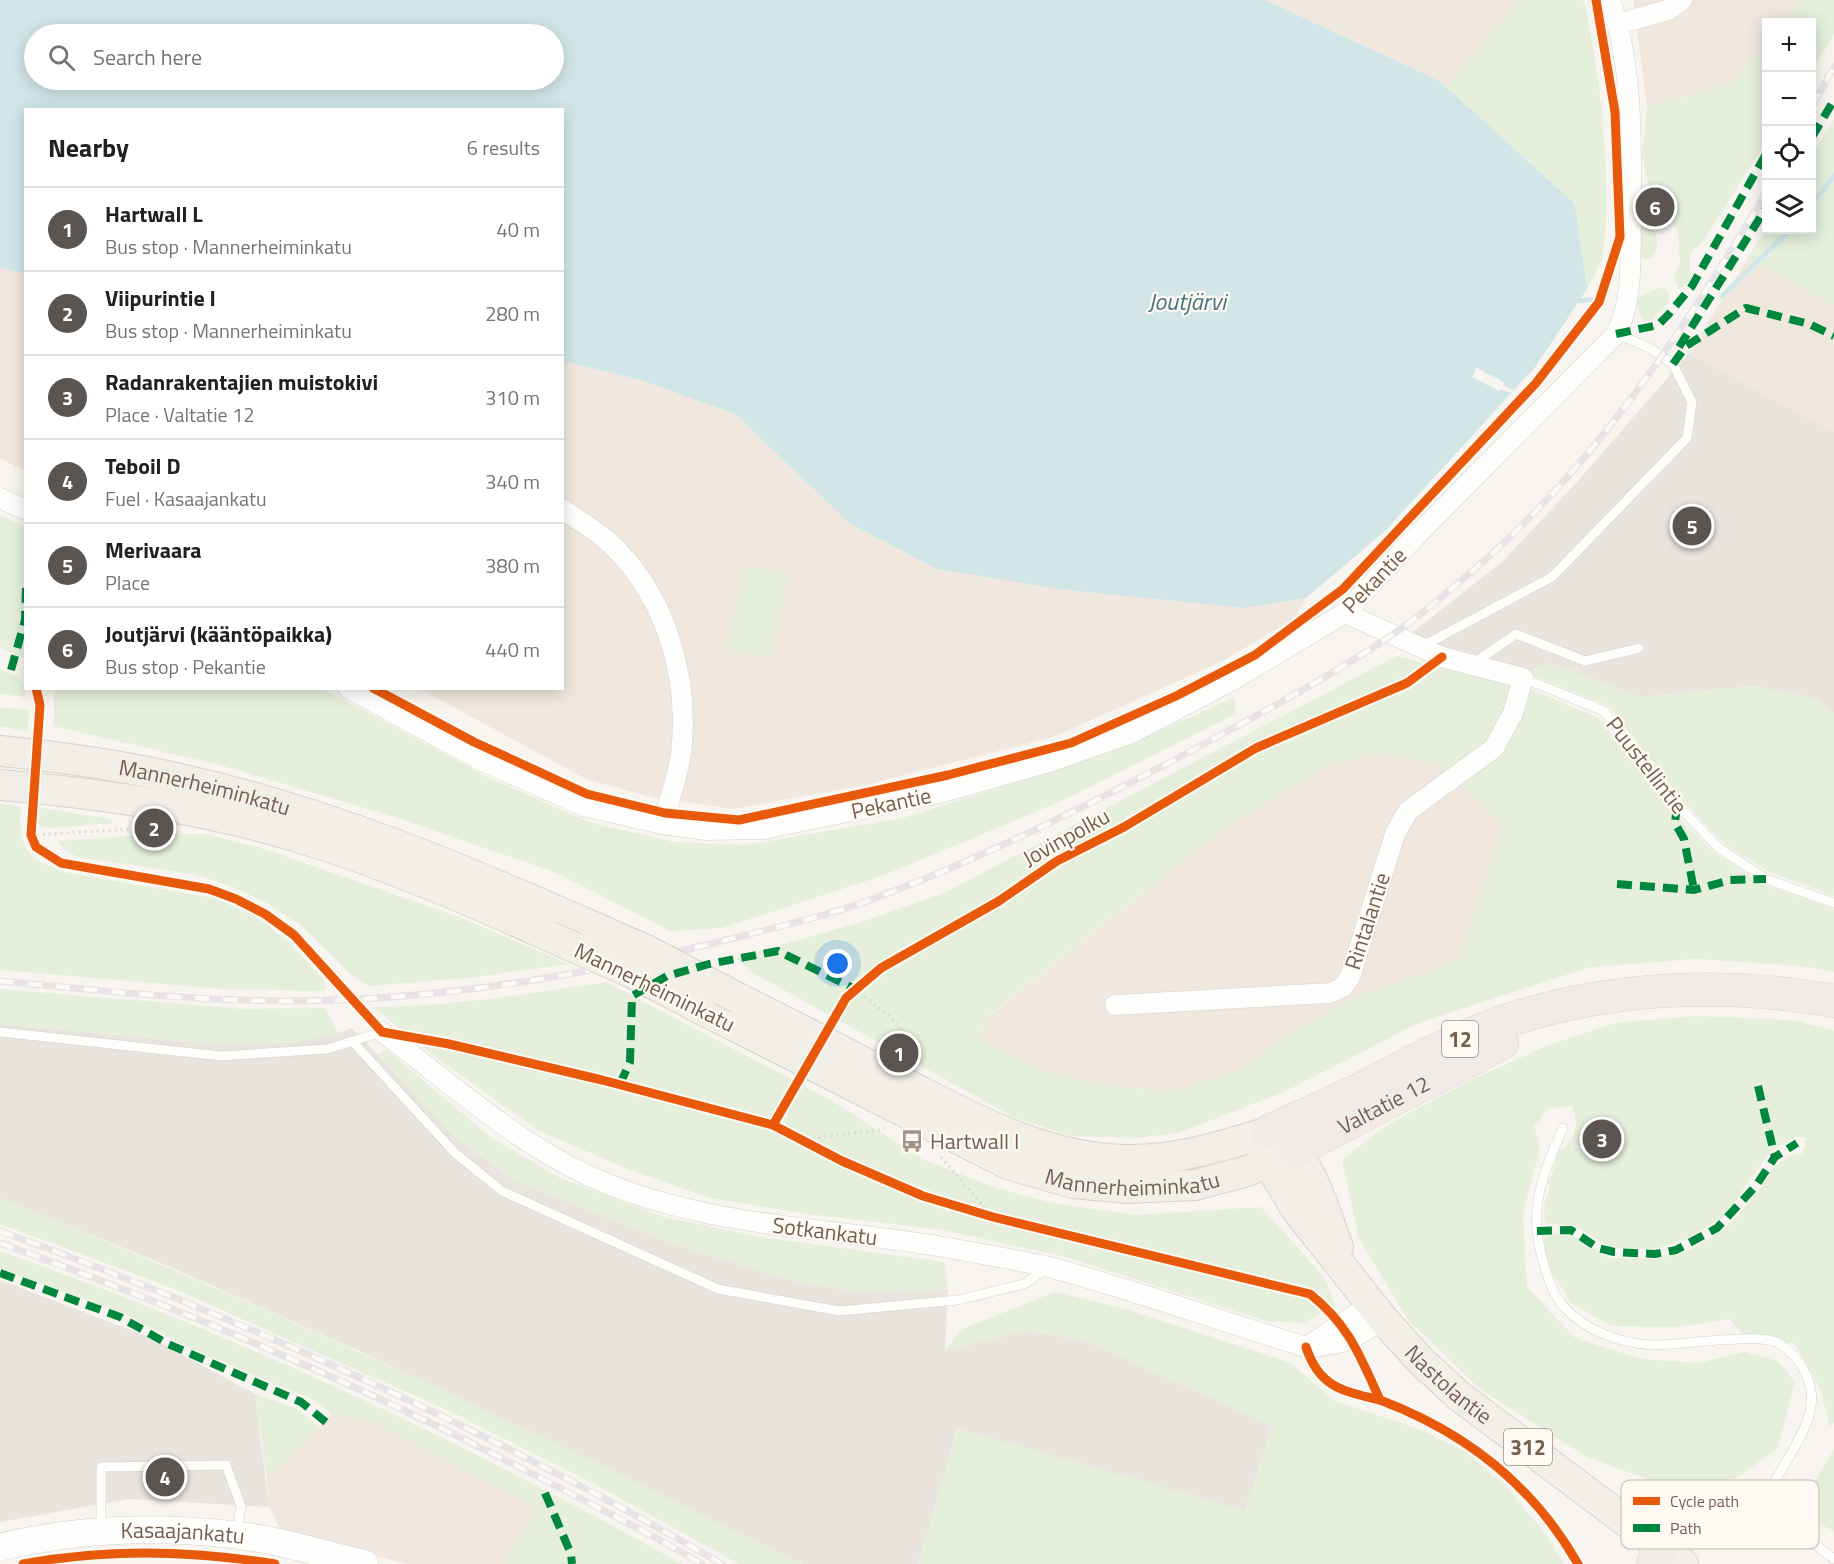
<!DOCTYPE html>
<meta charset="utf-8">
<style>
body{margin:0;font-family:"Titillium Web",sans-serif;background:#f6f6f6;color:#202124}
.controls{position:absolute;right:18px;top:18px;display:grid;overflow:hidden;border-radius:0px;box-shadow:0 3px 15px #0003}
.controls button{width:54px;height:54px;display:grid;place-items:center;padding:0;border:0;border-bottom:2px solid #e0e0e0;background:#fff;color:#202124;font:30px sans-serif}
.you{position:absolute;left:838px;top:964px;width:21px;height:21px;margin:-15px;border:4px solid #fff;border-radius:50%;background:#1a73e8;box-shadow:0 0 0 9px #1a73e833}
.badge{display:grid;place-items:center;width:39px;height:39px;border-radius:50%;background:#5b5551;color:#fff;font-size:20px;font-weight:700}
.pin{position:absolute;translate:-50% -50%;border:3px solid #fff;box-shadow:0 2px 6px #0006}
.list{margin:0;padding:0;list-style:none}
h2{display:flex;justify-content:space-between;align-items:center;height:78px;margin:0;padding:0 24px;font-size:26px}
h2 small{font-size:20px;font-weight:400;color:#757577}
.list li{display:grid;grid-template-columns:39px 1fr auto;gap:18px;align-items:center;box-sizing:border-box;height:84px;padding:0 24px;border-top:2px solid #e0e0e0}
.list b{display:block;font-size:22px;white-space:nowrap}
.list p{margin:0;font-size:20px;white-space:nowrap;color:#757577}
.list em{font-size:20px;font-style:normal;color:#757577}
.icon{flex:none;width:33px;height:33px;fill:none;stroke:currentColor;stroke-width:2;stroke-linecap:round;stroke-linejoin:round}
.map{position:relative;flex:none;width:1834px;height:1564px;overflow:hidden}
.search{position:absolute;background:#fff;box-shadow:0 3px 15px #0003;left:24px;top:24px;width:540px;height:66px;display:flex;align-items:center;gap:15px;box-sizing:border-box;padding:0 21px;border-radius:33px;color:#757577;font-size:22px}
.panel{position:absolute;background:#fff;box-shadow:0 3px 15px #0003;left:24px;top:108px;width:540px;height:582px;border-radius:0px}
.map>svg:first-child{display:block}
</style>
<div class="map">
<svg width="1834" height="1564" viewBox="0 0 1834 1564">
<rect width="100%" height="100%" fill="#f8f5f0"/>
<g fill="#f0e8de">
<path d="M1265 0H1520L1447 87 1440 81Z"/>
<path d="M1633 0H1800L1784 22H1766V44L1731 84 1647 107Z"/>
<path d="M1747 259 1834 305V432L1689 353Z"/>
<path d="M0 268 25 274V470L0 459Z"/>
<path d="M563 361 640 380 735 414 850 524 937 569 1065 590 1244 608 1306 598 1295 618 1221 662 1053 737 865 785 734 809 654 798 586 779 420 689 562 688Z"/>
<path d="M1377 753 1441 765 1504 825 1460 960 1365 994 1296 1029 1243 1068 1172 1091 1108 1086 1046 1072 980 1039 987 1018 1224 829 1328 765Z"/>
<path d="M332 1414 372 1421 538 1507 505 1564H407L281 1530 269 1507 267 1480Z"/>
</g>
<g fill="#eae4df">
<path d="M1689 353 1834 432V713L1813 698 1753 686 1640 697 1550 663 1526 672 1447 652 1410 634 1501 563 1577 482Z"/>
<path d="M0 1024 206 1043 338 1033 352 1028 457 1139 516 1181 669 1242 785 1279 849 1291 948 1290 945 1350 1026 1331 1082 1339 1273 1426 1245 1511 958 1429 918 1564H802L368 1355 168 1266 0 1198Z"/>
<path d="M0 1280 149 1337 255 1394 269 1507 130 1499 0 1522Z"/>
</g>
<g fill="#e5efdc" fill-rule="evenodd">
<path d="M1520 0H1583L1587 11 1600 92 1606 162V229L1602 260 1587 289 1575 204 1447 87Z"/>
<path d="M1800 0H1834V34L1812 70V22H1784Z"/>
<path d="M1766 44V142L1703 242 1690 253V281L1680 289 1673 277 1680 265 1678 230 1649 187 1642 155 1647 107 1731 84Z"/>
<path d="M1834 119V305L1747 259 1766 227 1812 230V155Z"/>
<path d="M1640 207 1656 234 1658 244 1652 259H1640L1638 256Z"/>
<path d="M1663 287 1669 294V301L1652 320 1643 321 1636 301 1642 295Z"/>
<path d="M0 515 25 527V659L0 647Z"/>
<path d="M746 565 789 575 770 658 727 649Z"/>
<path d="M1397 656 1528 688 1599 718 1671 811 1714 852 1762 884 1834 909V972L1801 966 1696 959 1590 967 1418 1023 1290 1089 1179 1133 1136 1138 1070 1136 1013 1117 750 971 736 958 855 924 942 894ZM1377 753 1441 765 1503 825 1460 960 1365 994 1296 1029 1243 1068 1172 1091 1108 1086 1046 1072 980 1039 987 1017 1224 829 1328 765Z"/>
<path d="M1550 663 1640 697 1753 686 1813 698 1834 713V896L1767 871 1724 844 1682 800 1610 707 1526 672Z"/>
<path d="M0 669 17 676 25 685 26 697 0 694Z"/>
<path d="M54 689H324L489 778 592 823 674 842 746 845 903 818 1108 753 1234 698 1236 714 1064 800 879 877 722 928 670 931 557 873 395 817 216 764 54 726Z"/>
<path d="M0 707 29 710 28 732 0 726Z"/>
<path d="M0 804 21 806C18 847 24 857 64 872L214 898 255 916 287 940 324 980 325 991 223 989 0 970Z"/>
<path d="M36 807 110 819 114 823 48 828 40 826 36 819Z"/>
<path d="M161 834H207L264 849 459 917 569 964 467 978 370 986 355 978 299 924 263 901 225 884 192 874 77 857 64 849 58 841Z"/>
<path d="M606 982 829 1099 924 1160 994 1187 1051 1203 1134 1215 1261 1207 1323 1276 1336 1306 1303 1323 1266 1321 1066 1257 943 1230 808 1214 710 1198 628 1169 539 1131 434 1056 373 1007C452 1006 529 994 606 982Z"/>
<path d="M0 989 242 1009 325 1008 338 1033 291 1043H206L0 1024Z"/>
<path d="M1696 1016 1793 1020 1834 1031V1422L1829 1427C1824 1392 1813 1371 1793 1343L1747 1339 1729 1319 1677 1327 1611 1326 1571 1303 1548 1265 1543 1247 1545 1235 1570 1233 1609 1258 1657 1259 1692 1249 1723 1230 1734 1220 1762 1187 1772 1169 1791 1155 1802 1154 1807 1138 1798 1137 1779 1145 1767 1155 1725 1216 1687 1239 1655 1249 1611 1248 1575 1226 1545 1223 1544 1205 1550 1185 1547 1183 1552 1176 1558 1151C1577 1141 1579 1125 1572 1106L1549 1108 1534 1126 1540 1147 1523 1214 1527 1287 1575 1338 1641 1359 1699 1363 1744 1352 1778 1361 1795 1382 1777 1449 1728 1484 1671 1488 1585 1456 1480 1389 1408 1320 1359 1239 1342 1160 1387 1125 1469 1081 1544 1047 1614 1023Z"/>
<path d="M386 1049 493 1139 560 1178 664 1217 761 1237 944 1262 948 1290 849 1291 785 1279 675 1244 516 1181 457 1139 378 1056Z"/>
<path d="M0 1198C273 1308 539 1432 802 1564H739L596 1485 456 1414 172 1288 0 1224Z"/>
<path d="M0 1251C236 1334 464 1442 682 1564H505L538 1507 372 1421 332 1414 310 1398 191 1349 125 1314 0 1269Z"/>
<path d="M1055 1292 1125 1309 1291 1363 1334 1401 1414 1427 1463 1450 1506 1486 1548 1537 1564 1564H918L957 1428 1245 1510 1272 1426 1082 1339 1026 1331 945 1351 962 1329Z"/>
<path d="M255 1394 296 1408 319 1427 267 1480Z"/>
<path d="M1834 1449V1531L1820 1524 1807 1494Z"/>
</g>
<path fill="#d2e6e8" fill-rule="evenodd" d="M0 0H1265L1440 81 1575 204 1587 289 1536 366 1385 531 1306 598 1244 608 1065 590 937 569 850 524 735 414 640 380 563 361 562 110H26L25 274 0 268ZM34 34H554V80H34Z"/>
<path fill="#f8f5f0" d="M1477 368 1504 382 1503 385 1515 391 1514 394 1501 389 1499 391 1472 377Z"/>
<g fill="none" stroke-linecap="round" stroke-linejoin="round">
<g stroke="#d2e6e8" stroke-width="5">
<path d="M1812 204 1834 176"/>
<path d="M1722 296 1790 230"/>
<path d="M1579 301 1596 299"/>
</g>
<g stroke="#d6d1cb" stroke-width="10">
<g id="lane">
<path d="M1421 647 1552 577 1687 438 1692 402 1673 364 1648 347 1616 334"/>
<path d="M1474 663 1516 634 1585 661 1639 648"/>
<path d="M1523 678 1604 711 1677 805 1719 848 1766 879 1834 903"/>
<path d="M0 1032 221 1056 327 1049 382 1032"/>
<path d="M352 1041 455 1153 502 1191 718 1289 839 1311 958 1300 1024 1284 1046 1269"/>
<path d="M1563 1128C1552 1153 1539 1182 1537 1210 1534 1236 1547 1289 1565 1308 1586 1331 1621 1343 1651 1345 1677 1346 1760 1332 1778 1343 1794 1352 1808 1371 1811 1390 1817 1423 1782 1464 1769 1493L1775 1511 1784 1521 1834 1559"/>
<path d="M101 1528V1467L226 1465 241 1506 237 1533"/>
</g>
</g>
<g stroke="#d6d1cb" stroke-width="21">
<g id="street">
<path d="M1618 24 1668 10 1682 0"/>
<path d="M0 498 26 510"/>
<path d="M562 509C576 519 591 527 604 538 665 590 690 676 681 753 678 776 669 801 662 824"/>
<path d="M348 688 478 759 584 806 662 824 706 830 764 829 940 793 1046 763 1134 732 1231 681 1345 613 1415 537 1616 334C1634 300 1630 255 1631 217 1631 145 1634 69 1610 0"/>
<path d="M1115 1005 1330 993 1343 987 1350 977 1395 834 1408 811 1494 748 1513 713 1523 678 1442 657 1345 613"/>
<path d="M382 1032C458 1088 523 1151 613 1186 723 1229 841 1228 955 1249 986 1255 1018 1260 1049 1267 1135 1290 1220 1321 1306 1347 1344 1345 1352 1340 1383 1319"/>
<path d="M1308 1346 1371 1304"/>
</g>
</g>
<g stroke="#d6d1cb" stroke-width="28">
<g id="secondary">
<path id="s1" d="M0 1547C80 1528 154 1526 236 1535 279 1540 323 1554 365 1564"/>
</g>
</g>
<g stroke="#d9d2cc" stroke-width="32">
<g id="primary">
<path id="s2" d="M0 751C62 757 124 766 185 780 327 812 463 869 596 928"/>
<path d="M0 785C97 793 197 807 291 835 379 861 465 898 549 936"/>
<path d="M738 998C792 1025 846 1053 900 1081 973 1118 1046 1160 1130 1160 1178 1160 1223 1146 1268 1132"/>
<path id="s3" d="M701 1009 1008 1164 1073 1183 1128 1188 1195 1185 1247 1171 1295 1151"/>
<path d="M1279 1138C1310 1155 1326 1216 1338 1247"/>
<path id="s4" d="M1266 1144 1268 1162 1296 1209 1383 1319 1420 1360 1459 1396 1683 1564"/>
</g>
</g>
<g stroke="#d9d2cc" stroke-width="34">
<g id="highway">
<path d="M1268 1132C1300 1117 1332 1103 1363 1088 1412 1062 1462 1035 1515 1018 1617 986 1730 982 1834 1001"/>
<path id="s5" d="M1295 1151 1502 1043"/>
<path d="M1653 1564 1662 1547"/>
</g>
</g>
<g stroke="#dad5d0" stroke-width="3" stroke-dasharray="1.5 4.5" stroke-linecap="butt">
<path d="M31 835 152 828"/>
<path d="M855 989 895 1021 916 1062"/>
<path d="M801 1140 885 1129"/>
<path d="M941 1157 993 1217"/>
</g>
<use href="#lane" stroke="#fefefd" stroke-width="9"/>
<use href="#street" stroke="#fefefd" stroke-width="20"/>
<use href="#secondary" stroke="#fefefd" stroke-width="27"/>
<use href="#primary" stroke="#f2efe8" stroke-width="30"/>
<use href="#highway" stroke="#f1ebe7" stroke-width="33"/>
<g stroke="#e6e4e7" stroke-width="7">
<g id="rail">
<path d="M1812 106 1834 67"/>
<path d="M0 981C96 990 192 1001 288 1001 436 1001 583 976 726 940 782 926 840 913 894 891 990 854 1083 808 1174 760 1246 721 1320 683 1389 637 1422 615 1455 586 1485 560 1602 456 1686 326 1766 193"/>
<path d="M0 1231C249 1321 492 1431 722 1564"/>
<path d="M0 1243C191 1312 377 1392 558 1487 606 1512 655 1536 702 1564"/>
</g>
</g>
<use href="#rail" stroke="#fefaf3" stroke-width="4.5" stroke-dasharray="14" stroke-linecap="butt"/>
<g stroke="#d9d2cc" stroke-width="32" stroke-linecap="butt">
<g id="primary-bridge">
<path d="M596 928 648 951 738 998"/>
<path d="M549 936 632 973 701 1009"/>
</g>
</g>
<use href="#primary-bridge" stroke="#f2efe8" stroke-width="30"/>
<g stroke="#00873e" stroke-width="8" stroke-dasharray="15 8" stroke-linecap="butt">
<path d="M1812 99H1816"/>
<path d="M1812 137 1834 100"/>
<path d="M1616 334 1658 325 1668 315 1692 286 1766 154"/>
<path d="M1679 347 1766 208"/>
<path d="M1673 364 1686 346 1746 308 1809 324 1834 336"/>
<path d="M11 670 25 620 26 586"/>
<path d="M1677 805 1675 823 1684 839 1694 890"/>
<path d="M1617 884 1694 890 1730 880 1766 879"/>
<path d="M620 1084 630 1062 632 996 667 976 709 964 778 951 855 989"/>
<path d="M1758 1086 1775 1157"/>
<path d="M1537 1231 1571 1230 1598 1248 1614 1252 1655 1254 1676 1250 1717 1228 1755 1187 1775 1157 1797 1143"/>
<path d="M0 1273 120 1317 168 1344 301 1402 327 1423"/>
<path d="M545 1493 571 1554 572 1564"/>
</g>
<g stroke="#fefaf3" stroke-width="13">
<g id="cycleway">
<path d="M36 688 40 705 31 835 36 847 61 863 209 889 236 899 265 914 294 935 382 1032 449 1044 602 1080 773 1125 842 1161 923 1196 993 1217 1310 1294C1349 1325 1360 1356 1380 1400 1465 1432 1533 1485 1578 1564"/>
<path d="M373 688 474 742 587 794 665 813 739 820 948 775 1071 743 1176 696 1255 655 1343 589 1536 383 1599 302 1620 237 1615 112 1596 0"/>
<path d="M773 1125 846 998 881 968 999 901 1057 861 1124 827 1256 748 1407 683 1442 657"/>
<path d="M1306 1347C1319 1387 1342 1391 1380 1400"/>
<path d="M23 1564C108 1548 190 1550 275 1564"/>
</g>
</g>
<use href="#cycleway" stroke="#e8590c" stroke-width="9"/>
</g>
<defs>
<g id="bus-bare" transform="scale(1.8)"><path d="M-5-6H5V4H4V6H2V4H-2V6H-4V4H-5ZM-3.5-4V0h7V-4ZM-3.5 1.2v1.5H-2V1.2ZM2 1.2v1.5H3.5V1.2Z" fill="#a49488" stroke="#fefaf3" stroke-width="2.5" paint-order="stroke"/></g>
</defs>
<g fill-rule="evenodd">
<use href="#bus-bare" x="912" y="1141"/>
</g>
<g text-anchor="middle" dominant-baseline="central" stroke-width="4.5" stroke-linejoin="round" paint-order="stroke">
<g fill="#fefaf3" stroke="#a08e81" stroke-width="1.5">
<rect x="1442" y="1021" width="36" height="36" rx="4.5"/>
<rect x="1504" y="1429" width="48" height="36" rx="4.5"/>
</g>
<g font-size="21" font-weight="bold" fill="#775f50">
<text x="1460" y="1039">12</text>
<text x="1528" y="1447">312</text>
</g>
<g font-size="22" fill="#775f50" stroke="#fefaf3">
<text transform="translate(1374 580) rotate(-46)">Pekantie</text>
<text transform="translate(1647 765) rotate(52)">Puustellintie</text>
<text stroke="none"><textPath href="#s2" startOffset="208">Mannerheiminkatu</textPath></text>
<text transform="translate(891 803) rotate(-12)">Pekantie</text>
<text transform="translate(1066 837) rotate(-29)">Jovinpolku</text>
<text transform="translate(1367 921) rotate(-72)">Rintalantie</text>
<text transform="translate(655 987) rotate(26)">Mannerheiminkatu</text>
<text stroke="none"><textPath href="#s5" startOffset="100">Valtatie 12</textPath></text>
<text stroke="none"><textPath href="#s3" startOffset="471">Mannerheiminkatu</textPath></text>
<text transform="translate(825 1231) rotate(7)">Sotkankatu</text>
<text stroke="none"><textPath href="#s4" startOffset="306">Nastolantie</textPath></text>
<text stroke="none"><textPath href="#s1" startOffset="184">Kasaajankatu</textPath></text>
</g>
<g font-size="22" fill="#775f50" stroke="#fefaf3" text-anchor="start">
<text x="930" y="1141">Hartwall I</text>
</g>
<g font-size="24" font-style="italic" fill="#477681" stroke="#fefaf3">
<text x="1187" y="301">Joutjärvi</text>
</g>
</g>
<rect x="1621" y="1480" width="198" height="69" rx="9" fill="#fefaf3" stroke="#d6ccc2" stroke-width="1.5"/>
<rect x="1633" y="1497" width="27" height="8" fill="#e8590c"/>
<rect x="1633" y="1524" width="27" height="8" fill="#00873e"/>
<g font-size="16" fill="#775f50">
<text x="1670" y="1507">Cycle path</text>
<text x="1670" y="1534">Path</text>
</g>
</svg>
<div class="controls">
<button>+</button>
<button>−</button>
<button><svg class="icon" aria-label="locate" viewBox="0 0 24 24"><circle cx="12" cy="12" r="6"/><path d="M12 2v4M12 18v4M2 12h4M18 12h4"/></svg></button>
<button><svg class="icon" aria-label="layers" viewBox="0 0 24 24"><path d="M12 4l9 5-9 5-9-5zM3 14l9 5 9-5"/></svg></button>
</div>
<div class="you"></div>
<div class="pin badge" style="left:899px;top:1053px">1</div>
<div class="pin badge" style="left:154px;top:828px">2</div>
<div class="pin badge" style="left:1602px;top:1139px">3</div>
<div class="pin badge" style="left:165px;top:1477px">4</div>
<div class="pin badge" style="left:1692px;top:526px">5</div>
<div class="pin badge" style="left:1655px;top:207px">6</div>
<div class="search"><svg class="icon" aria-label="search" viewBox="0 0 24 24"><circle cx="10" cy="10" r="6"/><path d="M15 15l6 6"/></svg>Search here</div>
<section class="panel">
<h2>Nearby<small>6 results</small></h2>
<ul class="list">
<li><span class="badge">1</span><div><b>Hartwall L</b><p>Bus stop · Mannerheiminkatu</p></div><em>40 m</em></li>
<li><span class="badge">2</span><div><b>Viipurintie I</b><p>Bus stop · Mannerheiminkatu</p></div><em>280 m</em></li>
<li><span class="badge">3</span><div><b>Radanrakentajien muistokivi</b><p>Place · Valtatie 12</p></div><em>310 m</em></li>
<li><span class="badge">4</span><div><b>Teboil D</b><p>Fuel · Kasaajankatu</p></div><em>340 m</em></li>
<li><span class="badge">5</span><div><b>Merivaara</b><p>Place</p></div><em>380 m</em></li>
<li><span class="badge">6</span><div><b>Joutjärvi (kääntöpaikka)</b><p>Bus stop · Pekantie</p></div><em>440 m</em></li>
</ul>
</section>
</div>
